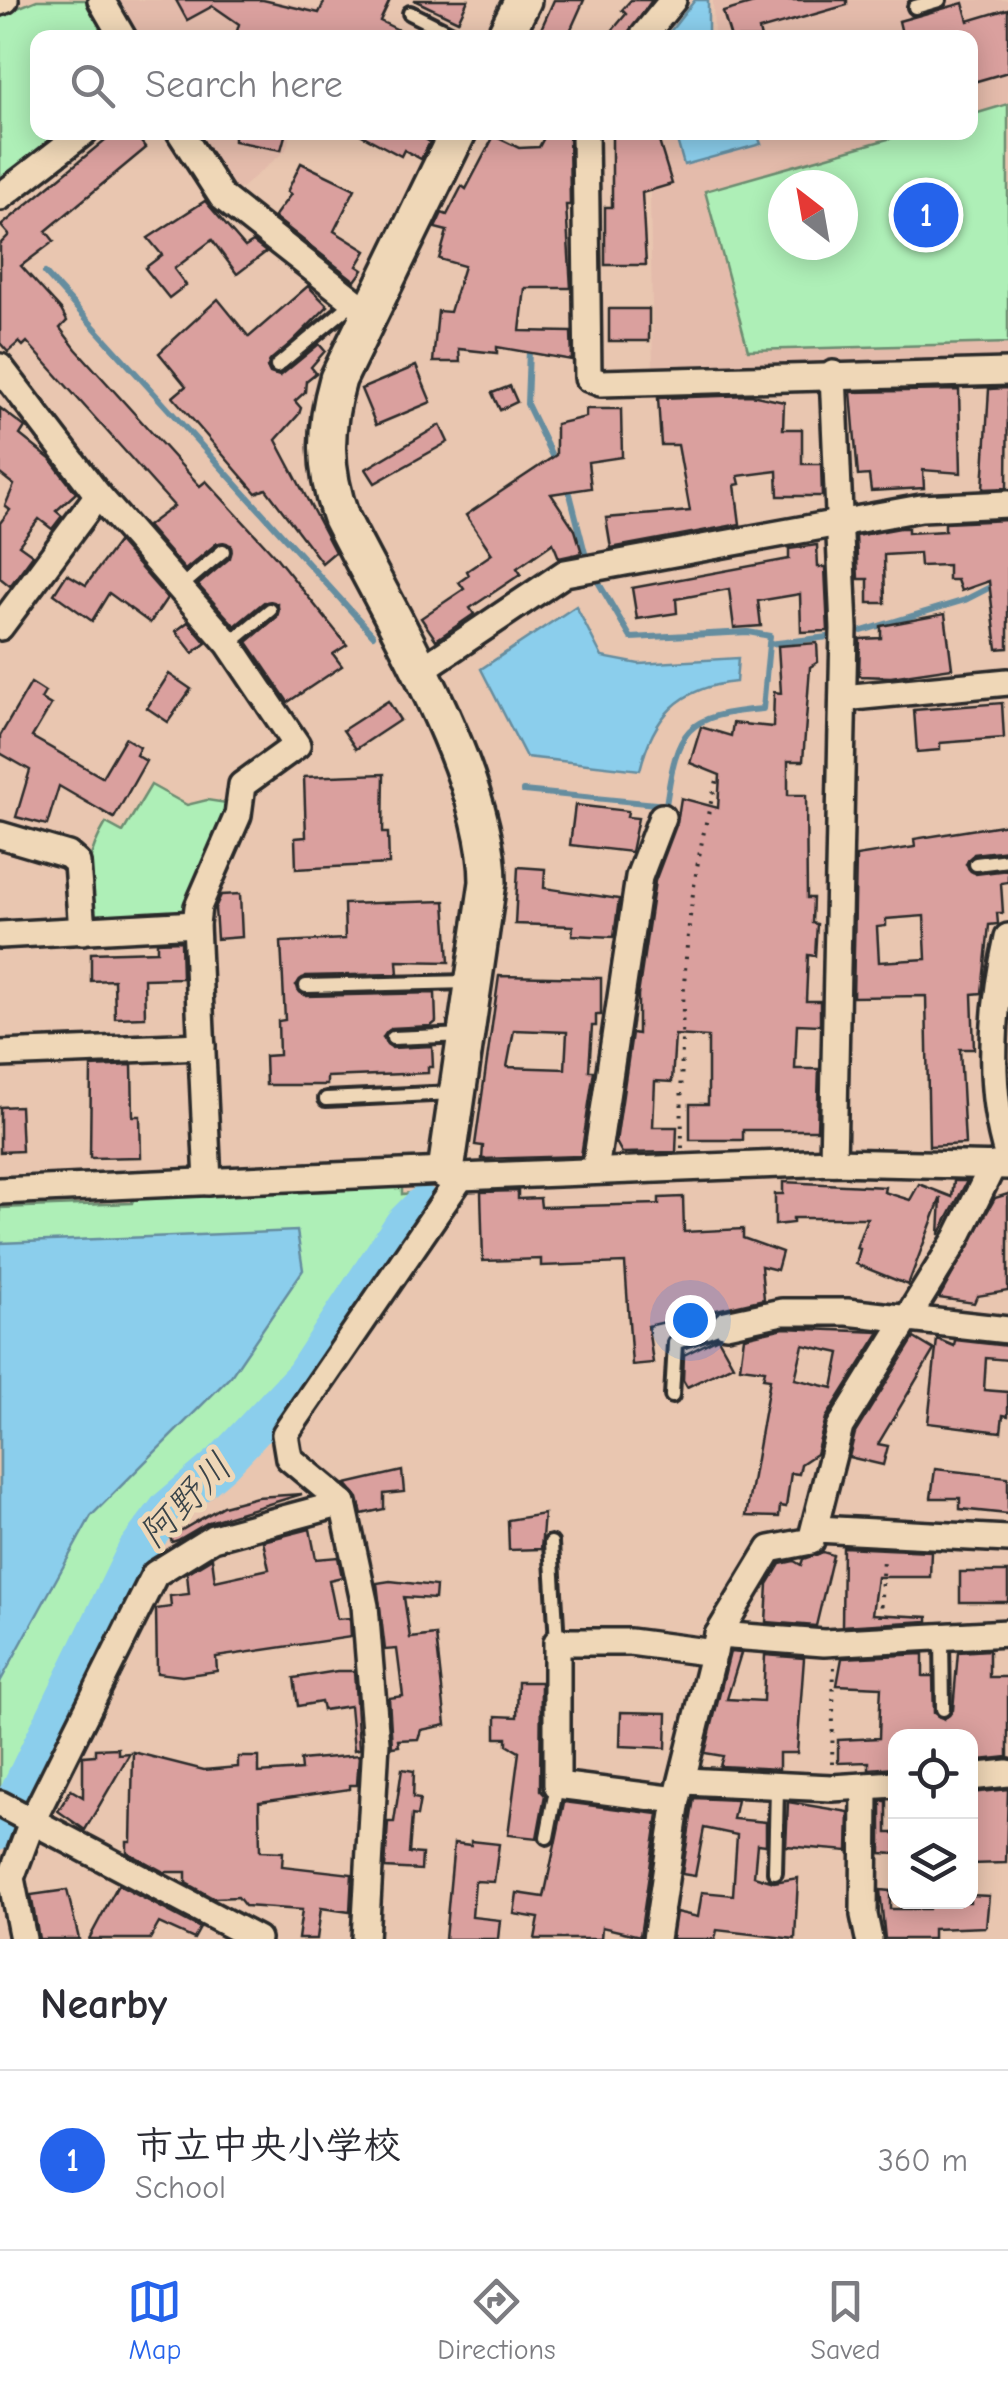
<!DOCTYPE html>
<meta charset="utf-8">
<style>
body{margin:0;font-family:"Comic Neue","Klee One",sans-serif;background:#f7f7f7;color:#2b2b33}
.controls{position:absolute;right:30px;bottom:30px;display:grid;overflow:hidden;border-radius:20px;box-shadow:0 5px 25px #0003}
.controls button{width:90px;height:90px;display:grid;place-items:center;padding:0;border:0;border-bottom:2px solid #e1e1e2;background:#fff;color:#2b2b33;font:50px sans-serif}
.compass{position:absolute;left:768px;top:170px;width:90px;height:90px;border-radius:50%;background:#fff;box-shadow:0 5px 25px #0003;rotate:329deg}
.you{position:absolute;left:690px;top:1320px;width:35px;height:35px;margin:-25px;border:8px solid #fff;border-radius:50%;background:#1a73e8;box-shadow:0 0 0 15px #1a73e833}
.badge{display:grid;place-items:center;width:65px;height:65px;border-radius:50%;background:#2563eb;color:#fff;font-size:32px;font-weight:700}
.pin{position:absolute;translate:-50% -50%;border:5px solid #fff;box-shadow:0 2px 10px #0006}
.list{margin:0;padding:0;list-style:none}
h2{display:flex;justify-content:space-between;align-items:center;height:130px;margin:0;padding:0 40px;font-size:42px}
h2 small{font-size:32px;font-weight:400;color:#7c7c81}
.list li{display:grid;grid-template-columns:65px 1fr auto;gap:30px;align-items:center;box-sizing:border-box;height:180px;padding:0 40px;border-top:2px solid #e1e1e2}
.list b{display:block;font-size:38px;white-space:nowrap}
.list p{margin:0;font-size:32px;white-space:nowrap;color:#7c7c81}
.list em{font-size:32px;font-style:normal;color:#7c7c81}
.icon{flex:none;width:55px;height:55px;fill:none;stroke:currentColor;stroke-width:2;stroke-linecap:round;stroke-linejoin:round}
.map{position:relative;flex:none;width:1008px;height:1939px;overflow:hidden}
.search{position:absolute;background:#fff;box-shadow:0 5px 25px #0003;left:30px;right:30px;top:30px;height:110px;display:flex;align-items:center;gap:25px;box-sizing:border-box;padding:0 35px;border-radius:20px;color:#7c7c81;font-size:38px}
.sheet{height:310px;background:#fff}
nav{display:flex;justify-content:space-around;align-items:center;box-sizing:border-box;height:140px;border-top:2px solid #e1e1e2;background:#fff;font-size:28px;color:#7c7c81}
nav a{display:grid;justify-items:center;gap:5px}
nav .on{color:#2563eb}
.map>svg:first-child{display:block}
</style>
<div class="map">
<svg width="1008" height="1939" viewBox="0 0 1008 1939">
<rect width="100%" height="100%" fill="#e9c6b0"/>
<filter id="ink" filterUnits="userSpaceOnUse"><feTurbulence type="fractalNoise" baseFrequency=".01" numOctaves="2"/><feDisplacementMap in="SourceGraphic" scale="20" xChannelSelector="R" yChannelSelector="G"/><feConvolveMatrix kernelMatrix="1 2 1 2 8 2 1 2 1" color-interpolation-filters="sRGB"/></filter>
<g filter="url(#ink)">
<g fill="#e4bbab" fill-rule="evenodd">
<path d="M114 0H273L322 10 315 37H137Z"/>
<path d="M713 0H1008V367L653 371 649 133 970 132V38L714 37ZM783 185H843V245H783Z"/>
<path d="M195 133H291L286 150 232 196Z"/>
</g>
<g fill="#aeefb7" stroke="#6c8d71" stroke-width="2.5" fill-rule="evenodd">
<path d="M37 0H86L109 37 38 38V132L71 133 0 187V15Z"/>
<path d="M1008 104V343L748 350 705 191 909 133 970 132 971 115ZM783 185H843V245H783Z"/>
<path d="M151 785 187 805 207 800 233 804 186 913 97 923 88 915C87 874 85 858 106 823L123 832Z"/>
<path d="M402 1181V1194L411 1193 290 1379 145 1522 118 1559 4 1791 0 1789V1208L132 1203 135 1193Z"/>
</g>
<g fill="#8bceec" stroke="#658d9f" stroke-width="2.5">
<path d="M695 0H708V37H666Z"/>
<path d="M675 133H757L761 144 684 165Z"/>
<path d="M576 606 602 657 639 664 738 658 736 682C679 687 653 717 640 770L526 757 481 669Z"/>
<path d="M297 1231 303 1270 231 1376 91 1516 0 1682V1243Z"/>
</g>
<g fill="none" stroke-linecap="round" stroke-linejoin="round">
<g stroke="#658d9f" stroke-width="6">
<path d="M45 273 373 635"/>
<path d="M529 350 527 404 555 462"/>
<path d="M568 486 585 553"/>
<path d="M594 575 631 638 748 632 770 636 769 644"/>
<path d="M862 631 965 600 1008 578"/>
<path d="M523 791 666 805C677 729 685 715 763 709L769 644 828 637"/>
</g>
<path stroke="#8bceec" stroke-width="38" d="M0 1831 136 1551 168 1509 222 1463 304 1376 403 1225 423 1205"/>
</g>
<g fill="#daa09e" stroke="#2b2b2b" stroke-width="2.5" fill-rule="evenodd">
<path d="M176 0H263L319 13 325 0H390L380 21 415 38H235L239 24 213 6 187 20Z"/>
<path d="M414 0H468L458 21Z"/>
<path d="M554 0H584L567 38H537Z"/>
<path d="M631 0H652L626 38H606L626 14 622 10Z"/>
<path d="M764 0H847V5L759 30 761 38H731L723 12Z"/>
<path d="M963 3 968 21 1008 9V72L970 83V38H903L899 21Z"/>
<path d="M100 132H133L146 148 46 231 54 241 21 266 61 310 67 321 60 328 76 349 200 486 206 481 276 557 347 645 333 654 342 666 288 702 247 642 277 617 278 604 264 602 235 626 198 585 230 558 231 545 217 543 185 570 147 526 174 506 27 342 23 346 19 342 8 352 0 343V244L9 235 1 226 105 140Z"/>
<path d="M234 132H286L281 150 234 141Z"/>
<path d="M356 132H413L430 142 421 159 404 150 401 156Z"/>
<path d="M547 132H569L570 205H566L571 288H525L520 331 571 332 572 360 497 347V353L459 349 460 362H433L438 311 450 312 464 266 439 259 447 231 435 228 442 213 447 215 462 186 466 189 494 136 519 148 539 147Z"/>
<path d="M612 132 657 135 672 184 642 193 646 265H605V207H612Z"/>
<path d="M301 163 355 189 334 231 366 251 357 266 363 270 355 281 274 217 291 194 287 192Z"/>
<path d="M205 201 245 247 253 242 266 252 237 274 212 240 174 269 186 285 169 298 145 268 162 255 148 238Z"/>
<path d="M308 286 328 306 267 367 270 373 280 376 319 344 325 351 311 367 316 373 306 381 305 392 295 401 301 408 299 414 276 440 335 552 322 563 266 489 256 493 173 397 186 386 159 353 218 299 249 337Z"/>
<rect x="609" y="309" width="40" height="32"/>
<path d="M416 366 431 402 376 425 361 389Z"/>
<path d="M510 386 517 402 500 410 492 393Z"/>
<path d="M1008 388 1007 488 983 489 989 389Z"/>
<path d="M959 390 961 473 923 470 924 488 871 491 869 475 858 476 851 392Z"/>
<path d="M751 395 784 402 783 429H802V464H821L822 496H778L777 471 738 476 740 484 735 485 740 524 611 548 606 518 690 511 678 445H661L658 398Z"/>
<path d="M0 408 25 427 20 435 50 459 76 493 56 511 62 516 52 529 39 519 19 545 33 555 10 586 0 578V523L10 510 5 506 14 485 0 474Z"/>
<path d="M586 409H621L622 457 588 462 591 488 551 494 575 530 582 553 559 558 553 543 517 568 521 574 470 608 474 614 436 640 421 618 464 589 459 582 469 575 467 571 492 554 466 515 556 455V424L586 417Z"/>
<path d="M440 425 448 442 375 483 366 469Z"/>
<path d="M1008 520V648L997 649 989 581 961 591 957 580H948V565L920 566 919 553 884 555 885 603H868V579H858L856 536 900 528H908V533L945 531V523Z"/>
<path d="M118 542 167 598 150 623 109 593 92 621 54 594 67 574 86 585Z"/>
<path d="M817 545 818 567H825L828 631 801 632 800 594 758 601 761 626 734 628 729 589 676 599 677 613 637 619 632 588 789 559V549Z"/>
<path d="M945 614 952 668 891 677 859 676 860 639 881 638V626Z"/>
<path d="M188 622 206 643 193 653 176 631Z"/>
<path d="M817 643 818 662 810 667 803 761H788V795H806L807 898H813L812 923 817 924 815 956 808 955 806 1001H820V1025L797 1024 795 1069H819L817 1130H743V1140H690V1104H708V1037L675 1035 672 1082 655 1081 653 1127H677L676 1152 622 1153 616 1142 632 1033 638 1034V995L655 881 677 823 681 798 718 808 720 775 690 763 701 727 731 736 733 723 773 727 774 692 781 693 778 646Z"/>
<path d="M169 674 191 689 168 722 147 708Z"/>
<path d="M31 683 45 692 41 699 51 705 32 737 102 777 125 738 140 747 136 755 146 761 114 818 59 786 47 825 16 817 30 770 0 753V736Z"/>
<path d="M388 701 400 720 356 749 343 730Z"/>
<path d="M1002 703 1004 738 940 743V750L917 752 914 710Z"/>
<path d="M384 774 383 833H388L389 864 296 869 295 838 306 837 304 777Z"/>
<path d="M575 805 628 811 627 817 638 818 631 852 570 845Z"/>
<path d="M1008 824V850L974 854 966 864 976 874 1008 870V882L1001 883 1003 913H997L998 924 989 925 982 993 972 994 974 1049H960L965 1144 929 1146 926 996 853 997 856 856 915 847 914 839ZM924 916 926 959 879 962 877 927 886 926V919Z"/>
<path d="M518 867 545 869 544 888 619 899 614 937 572 935 573 926 515 924Z"/>
<path d="M240 894 242 937 217 939 215 908 221 895Z"/>
<path d="M445 901 449 962 397 961 398 974 306 976 296 985 306 996 435 993 436 1022 431 1026 392 1028 383 1037 392 1048 432 1046 433 1067H428V1073L327 1077V1085H266L265 1056 279 1055 278 1021 285 1020 281 942 345 939 344 904Z"/>
<path d="M181 941 182 978 144 979 145 1017 115 1018 114 980 91 981V953L157 951V942Z"/>
<path d="M499 976 601 978V1015H596V1026H592L589 1071H594L581 1156 482 1159 483 1146 475 1145ZM514 1030 567 1032 565 1069 507 1067Z"/>
<path d="M132 1065 133 1116H140L141 1157 90 1158 91 1067Z"/>
<path d="M20 1106 22 1151 0 1152V1107Z"/>
<path d="M954 1181H967L939 1235 941 1197 908 1285 856 1264 860 1249 856 1248 867 1218H793V1223L775 1225V1194H783V1182L885 1187 884 1192 910 1200 919 1184 952 1197Z"/>
<path d="M518 1191V1199L540 1198 541 1207 659 1204V1198L683 1197 684 1232 743 1229V1238L782 1252 777 1270 761 1266 764 1299 648 1326 653 1363 632 1365 625 1263 541 1266V1259L483 1261 481 1192Z"/>
<path d="M1008 1194V1291L977 1296 974 1303 939 1298 995 1198Z"/>
<path d="M784 1328 880 1332 826 1418 816 1454 801 1464 799 1474 791 1473 786 1507 780 1506 779 1517 746 1516 770 1379 763 1378 765 1370 740 1367 744 1337ZM803 1345 840 1353 833 1388 795 1379Z"/>
<path d="M718 1338 733 1365 687 1387 683 1380 684 1355Z"/>
<path d="M914 1338 934 1350 878 1444 888 1446 883 1465 849 1457 855 1433Z"/>
<path d="M937 1339 954 1346 955 1340 1008 1346V1360L986 1358 984 1390 1008 1392V1416L1003 1415 1001 1432 928 1423Z"/>
<path d="M935 1469 1008 1477V1514L960 1509V1498H931Z"/>
<path d="M402 1471 404 1492 384 1494V1509L362 1514 358 1498 346 1484Z"/>
<path d="M302 1494 209 1522 178 1540 172 1542 170 1537 223 1506 257 1497Z"/>
<path d="M544 1514 541 1549 509 1550 508 1520Z"/>
<path d="M310 1529 316 1559 338 1557 342 1577 329 1580 337 1619 350 1618 351 1637 216 1657 217 1671 182 1676 157 1673 156 1609 171 1607 170 1596 189 1594 187 1573 212 1558 215 1581 269 1569 263 1541Z"/>
<path d="M843 1547 931 1551 930 1577H877L872 1614 928 1617V1621L842 1626Z"/>
<path d="M823 1552 833 1555 816 1626 766 1622 768 1584 780 1564 794 1561 801 1565 803 1559Z"/>
<rect x="960" y="1572" width="48" height="30"/>
<path d="M390 1581 436 1586 435 1599 404 1597 410 1638 436 1635 446 1725 421 1730 418 1739 398 1740 399 1746 392 1747 389 1698 403 1696 397 1649 385 1650 377 1583Z"/>
<path d="M989 1650V1677H1008V1757L970 1761V1736H896V1767L869 1769V1762L838 1763V1740L879 1738 880 1706 881 1687 837 1685 842 1658 923 1654V1676H933L934 1713 944 1719 953 1710 958 1652Z"/>
<path d="M730 1652 741 1653 727 1699 763 1701 765 1655 804 1658 797 1753H779V1769L720 1766 723 1756 705 1753Z"/>
<path d="M337 1671H354L359 1749 354 1750 350 1706 323 1710 321 1702 298 1706 294 1678Z"/>
<path d="M518 1682H541L540 1790 545 1795 537 1838 508 1835 519 1752 507 1745V1738H496V1716L517 1717Z"/>
<path d="M621 1712 667 1713 666 1748 620 1746Z"/>
<path d="M118 1748V1754L130 1753 85 1830 58 1811 71 1790 83 1797V1756L95 1755V1749Z"/>
<path d="M133 1752 204 1770 238 1767V1757H259V1773L301 1770 300 1760 359 1755 357 1785H350V1789L259 1802 260 1851 283 1852 282 1866 352 1874 350 1912 321 1908 317 1939H298L302 1910 245 1906 238 1897 213 1898 186 1883V1872H164L127 1852V1842H131Z"/>
<path d="M402 1769 414 1771 413 1798 420 1799 417 1816 412 1815 409 1853 422 1854 421 1870 385 1868 388 1822H394Z"/>
<path d="M1008 1789 1006 1863 970 1864V1793Z"/>
<path d="M694 1798 737 1800 733 1819 766 1822V1845L757 1844 754 1876 774 1882 798 1878 795 1939 717 1930 715 1939H672L676 1912 698 1917 702 1892 733 1895 737 1835 704 1828 695 1876 682 1874Z"/>
<path d="M881 1801H887V1833H896V1854L881 1853Z"/>
<path d="M564 1802 658 1814 640 1936 602 1927 601 1939H535L539 1918 514 1914 517 1893 544 1897Z"/>
<path d="M788 1802 849 1812 848 1851 786 1846Z"/>
<path d="M471 1841 499 1844 494 1882 475 1881 472 1917 500 1920 498 1939H445L454 1843 471 1845Z"/>
<path d="M118 1885 200 1928 194 1939 159 1923 150 1939H89Z"/>
<path d="M67 1890 79 1939H39L31 1895Z"/>
<path d="M880 1890 890 1891V1909H929L930 1902H970V1895L989 1896 986 1927 933 1929V1939H885Z"/>
</g>
<g fill="none" stroke-linecap="round" stroke-linejoin="round">
<g stroke="#2b2b2b" stroke-width="20">
<g id="lane">
<path d="M915 7 939 0"/>
<path d="M410 13 460 38"/>
<path d="M277 366 355 301"/>
<path d="M179 588 223 551"/>
<path d="M229 644 270 610"/>
<path d="M976 864 1008 860"/>
<path d="M306 986 468 982"/>
<path d="M393 1038 465 1035"/>
<path d="M326 1099 453 1093"/>
<path d="M672 1396 675 1343 726 1324"/>
<path d="M551 1543 557 1642"/>
<path d="M942 1640 943 1709"/>
<path d="M547 1837 557 1785"/>
<path d="M775 1872 777 1788"/>
</g>
</g>
<g stroke="#2b2b2b" stroke-width="32">
<g id="street">
<path d="M101 0 123 38"/>
<path d="M0 2 5 0"/>
<path d="M642 38 673 0"/>
<path d="M180 132 222 197 369 313"/>
<path d="M585 132 588 378 601 383 1008 372"/>
<path d="M0 197 84 132"/>
<path d="M0 367 98 495 229 644 297 745 242 785 238 815 198 907 196 924 208 1182"/>
<path d="M0 627 98 495"/>
<path d="M418 672 565 573 921 508 1008 504"/>
<path d="M843 698 1008 682"/>
<path d="M0 835 68 855 77 863 82 931"/>
<path d="M0 935 196 924"/>
<path d="M1008 937C992 1009 986 1087 1008 1157"/>
<path d="M0 1054 202 1046"/>
<path d="M833 1162 844 629 833 374"/>
<path d="M595 1171 639 877 662 817"/>
<path d="M0 1191 446 1171 461 1177 833 1162 1008 1166"/>
<path d="M726 1324 782 1312H847L1008 1330"/>
<path d="M816 1529 1008 1539"/>
<path d="M718 1635 824 1643 1008 1633"/>
<path d="M970 1777 1008 1773"/>
<path d="M684 1781 832 1788 896 1784"/>
<path d="M865 1788 864 1915 869 1939"/>
<path d="M677 1800 557 1785V1642H630L714 1653"/>
<path d="M0 1804 257 1939"/>
<path d="M23 1939 11 1878 33 1819 155 1574 213 1538 343 1503"/>
<path d="M365 1939 376 1742 365 1606 343 1503 289 1458 285 1434 461 1177"/>
<path d="M656 1939 677 1800 718 1635 770 1549 811 1541 840 1427 957 1238 993 1165"/>
</g>
</g>
<g stroke="#2b2b2b" stroke-width="42">
<g id="secondary">
<path d="M504 38 523 0"/>
<path d="M446 1171 488 882C488 775 390 616 341 518 323 468 324 429 338 379L458 132"/>
</g>
</g>
<g stroke="#2b2b2b" stroke-width="4" stroke-dasharray="2.5 8" stroke-linecap="butt">
<path d="M682 1148C680 1022 682 898 718 777"/>
<path d="M880 1617 883 1557"/>
<path d="M832 1764 834 1663"/>
</g>
<use href="#lane" stroke="#efd7b7" stroke-width="12"/>
<use href="#street" stroke="#efd7b7" stroke-width="25"/>
<use href="#secondary" stroke="#efd7b7" stroke-width="35"/>
</g>
</g>
<g text-anchor="middle" dominant-baseline="central" stroke-width="10" stroke-linejoin="round" paint-order="stroke">
<g font-size="38" font-style="italic" fill="#394348" stroke="#efd7b7">
<text transform="translate(186 1501) rotate(-46)">阿野川</text>
</g>
</g>
</svg>
<div class="controls">
<button><svg class="icon" aria-label="locate" viewBox="0 0 24 24"><circle cx="12" cy="12" r="6"/><path d="M12 2v4M12 18v4M2 12h4M18 12h4"/></svg></button>
<button><svg class="icon" aria-label="layers" viewBox="0 0 24 24"><path d="M12 4l9 5-9 5-9-5zM3 14l9 5 9-5"/></svg></button>
</div>
<svg class="compass" viewBox="-18 -18 36 36"><path d="M0-13l5 13h-10z" fill="#e53935"/><path d="M0 13l5-13h-10z" fill="#7c7c81"/></svg>
<div class="you"></div>
<div class="pin badge" style="left:926px;top:215px">1</div>
<div class="search"><svg class="icon" aria-label="search" viewBox="0 0 24 24"><circle cx="10" cy="10" r="6"/><path d="M15 15l6 6"/></svg>Search here</div>
</div>
<section class="sheet">
<h2>Nearby<small></small></h2>
<ul class="list">
<li><span class="badge">1</span><div><b>市立中央小学校</b><p>School</p></div><em>360 m</em></li>
</ul>
</section>
<nav>
<a class="on"><svg class="icon" aria-label="map" viewBox="0 0 24 24"><path d="M3 6l6-2 6 2 6-2v14l-6 2-6-2-6 2zM9 4v14M15 6v14"/></svg>Map</a>
<a><svg class="icon" aria-label="directions" viewBox="0 0 24 24"><path d="M12 3l9 9-9 9-9-9zM9 14v-3h6M13 9l2 2-2 2"/></svg>Directions</a>
<a><svg class="icon" aria-label="saved" viewBox="0 0 24 24"><path d="M7 4h10v16l-5-4-5 4z"/></svg>Saved</a>
</nav>
